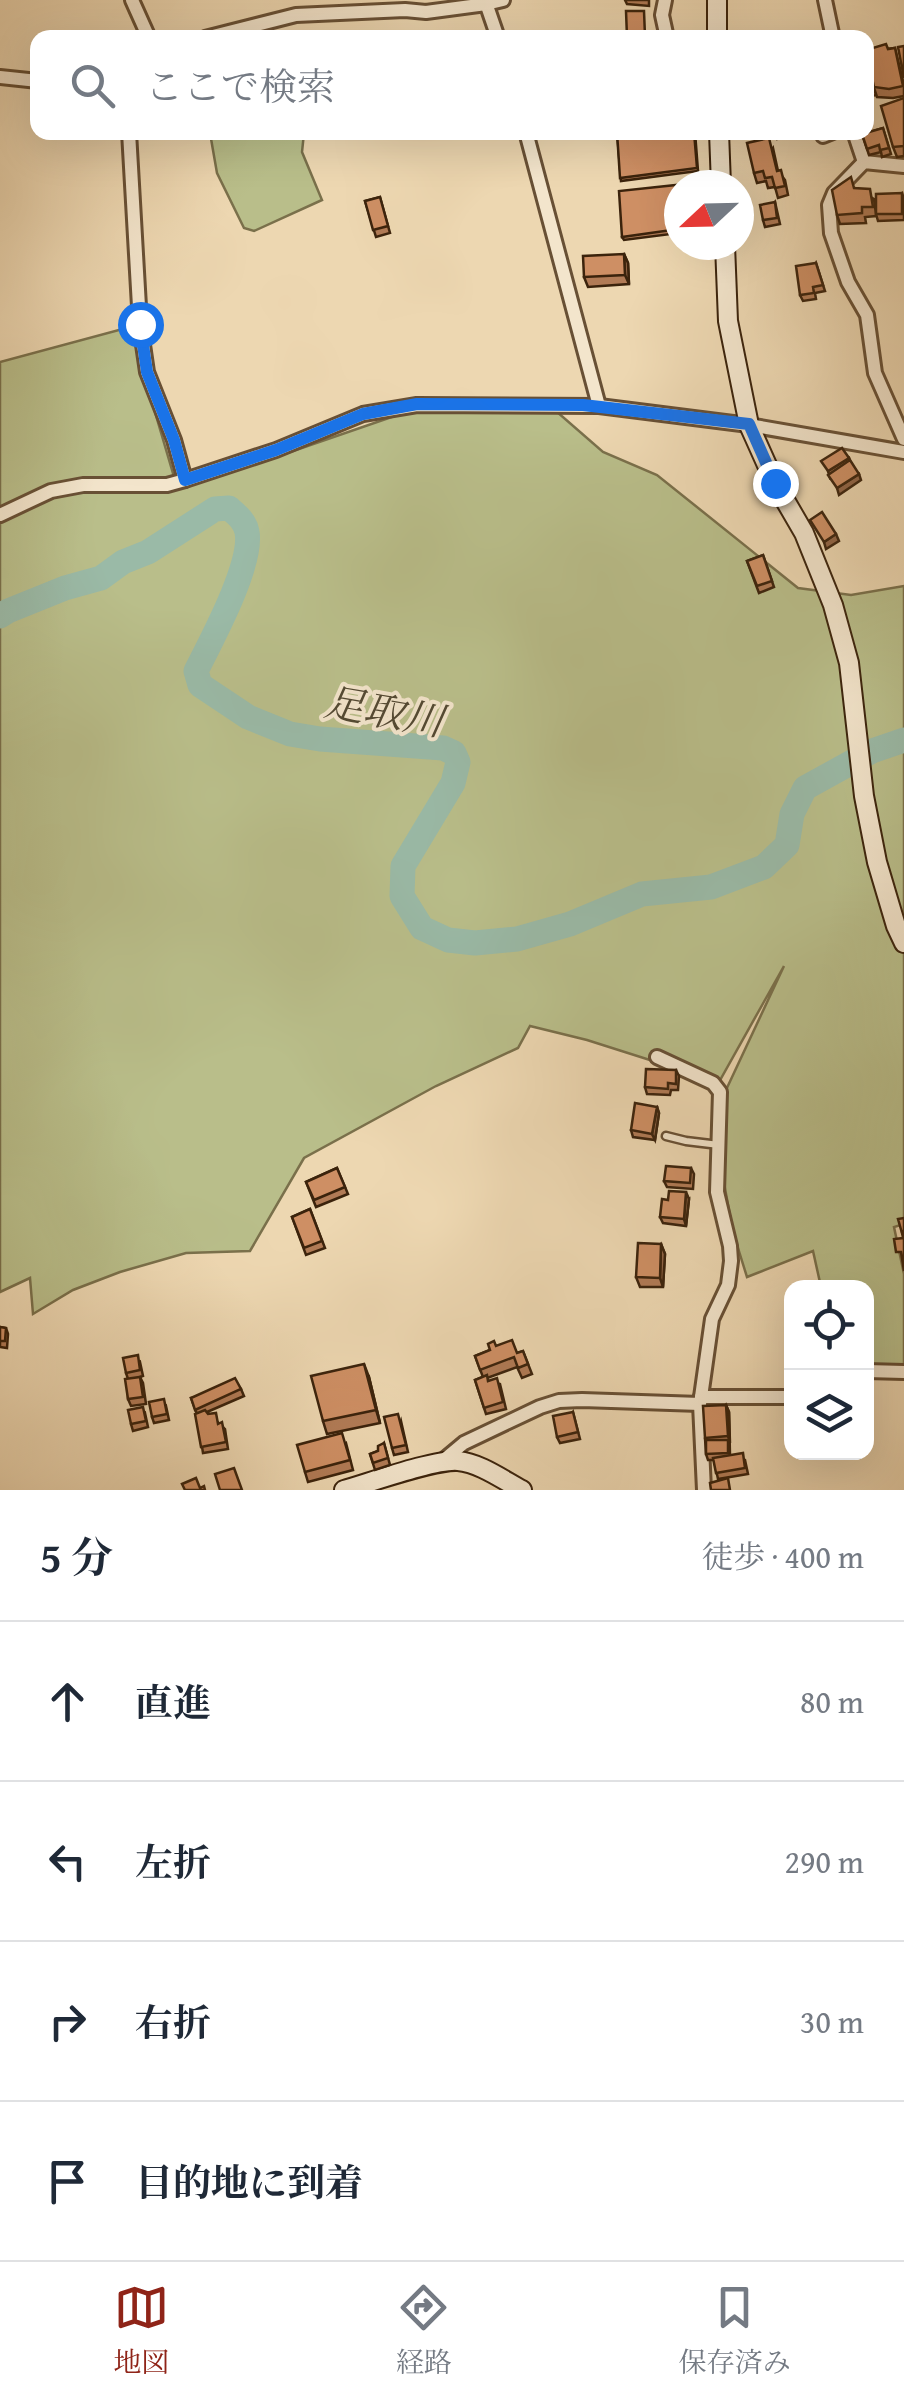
<!DOCTYPE html>
<html lang="ja">
<meta charset="utf-8">
<style>
body{margin:0;font-family:"Gentium Book Plus","Noto Serif JP",serif;background:#f2f2f3;color:#1f2937}
.controls{position:absolute;right:30px;bottom:30px;display:grid;overflow:hidden;border-radius:20px;box-shadow:0 10px 40px #0002}
.controls button{width:90px;height:90px;display:grid;place-items:center;padding:0;border:0;border-bottom:2px solid #e0e1e3;background:#fff;color:#1f2937;font:50px sans-serif}
.compass{position:absolute;left:664px;top:170px;width:90px;height:90px;border-radius:50%;background:#fff;box-shadow:0 10px 40px #0002;rotate:248deg}
.stop{position:absolute;width:30px;height:30px;margin:-22px;border:8px solid #1a73e8;border-radius:50%;background:#fff}
.stop.end{background:#1a73e8;border-color:#fff;box-shadow:0 2px 10px #0008}
.list{margin:0;padding:0;list-style:none}
h2{display:flex;justify-content:space-between;align-items:center;height:130px;margin:0;padding:0 40px;font-size:42px}
h2 small{font-size:32px;font-weight:400;color:#747a83}
.list li{display:grid;grid-template-columns:65px 1fr auto;gap:30px;align-items:center;box-sizing:border-box;height:160px;padding:0 40px;border-top:2px solid #e0e1e3}
.list b{display:block;font-size:38px;white-space:nowrap}
.list em{font-size:32px;font-style:normal;color:#747a83}
.icon{flex:none;width:55px;height:55px;fill:none;stroke:currentColor;stroke-width:2;stroke-linecap:round;stroke-linejoin:round}
.map{position:relative;flex:none;width:904px;height:1490px;overflow:hidden}
.search{position:absolute;background:#fff;box-shadow:0 10px 40px #0002;left:30px;right:30px;top:30px;height:110px;display:flex;align-items:center;gap:25px;box-sizing:border-box;padding:0 35px;border-radius:20px;color:#747a83;font-size:38px}
.sheet{height:770px;background:#fff}
nav{display:flex;justify-content:space-around;align-items:center;box-sizing:border-box;height:140px;border-top:2px solid #e0e1e3;background:#fff;font-size:28px;color:#747a83}
nav a{display:grid;justify-items:center;gap:5px}
nav .on{color:#8f2418}
.map>svg:first-child{display:block}
</style>
<div class="map">
<svg width="904" height="1490" viewBox="0 0 904 1490">
<rect width="100%" height="100%" fill="#edd7b1"/>
<filter id="stains"><feTurbulence type="fractalNoise" baseFrequency=".002" numOctaves="4"/><feColorMatrix values="0 0 0 0 .2 0 0 0 0 .09 0 0 0 0 .02 0 0 0 .5 -.17"/></filter>
<radialGradient id="worn" r=".72"><stop offset=".6" stop-color="#630" stop-opacity="0"/><stop offset="1" stop-color="#630" stop-opacity=".3"/></radialGradient>
<g fill="#b9be8a" stroke="#7a704b" stroke-width="2.5">
<path d="M210 133H304L302 152 322 200 254 231 244 228 217 173Z"/>
<path d="M130 327 177 487 267 460 409 411H556L603 452 657 475 798 588 851 595 904 586V1224L894 1227 904 1274V1366L867 1367 866 1288 821 1287 813 1251 747 1277 733 1232 724 1183 726 1090 784 966 719 1082 587 1040 530 1026 518 1048 436 1086 304 1158 250 1251 186 1253 120 1272 73 1290 33 1314 30 1278 0 1292V362Z"/>
</g>
<g fill="none" stroke-linecap="round" stroke-linejoin="round">
<path stroke="#9abaa7" stroke-width="25" d="M0 616 8 611 65 588 101 578 123 562 148 552 215 509 229 508C237 515 245 521 247 532 253 564 211 641 196 671L200 685 248 717 290 734 320 739 443 748 454 753 458 762 453 783 403 866 402 896 422 928 448 940 475 943 517 939 570 924 642 894 711 887 764 867 787 845 792 814 805 788 872 751 904 740"/>
<g stroke="#685035" stroke-width="11">
<path id="lane" d="M666 1136 686 1141 719 1145"/>
</g>
<g stroke="#685035" stroke-width="18">
<g id="street">
<path d="M132 0 149 38"/>
<path d="M485 0 498 38"/>
<path d="M665 0 662 15 667 38"/>
<path d="M825 0 833 38"/>
<path d="M205 38 296 15 405 10 426 12 486 4 503 0"/>
<path d="M0 77 38 81"/>
<path d="M129 132 140 324 147 372 174 440 185 480"/>
<path d="M526 132 599 406"/>
<path d="M854 132 864 162"/>
<path d="M823 136 833 132"/>
<path d="M904 166 864 162 834 193 829 205 831 233 848 282 867 315 875 373 904 439"/>
<path d="M0 515 51 491 83 485H167L185 480 276 450 363 414 417 405 599 406 749 425 904 452"/>
<path d="M657 1057 713 1083 720 1092 717 1192 730 1246 731 1261 728 1285 712 1319 700 1404 704 1490"/>
<path d="M866 1371 904 1372"/>
<path d="M701 1397H792"/>
<path d="M440 1463 464 1443 540 1407 559 1401 582 1400 700 1404"/>
</g>
</g>
<g stroke="#3b230c" stroke-width="22">
<g id="secondary">
<path d="M717 38V0"/>
<path d="M719 132 721 185"/>
<path d="M725 245 728 321 749 425 775 483 804 533 833 605 849 663 864 796 877 862 896 926 904 943"/>
<path d="M344 1490C369 1483 435 1459 458 1461 480 1463 503 1480 522 1490"/>
</g>
</g>
<use href="#lane" stroke="#f3e5cc" stroke-width="6"/>
<use href="#street" stroke="#f3e5cc" stroke-width="12"/>
<use href="#secondary" stroke="#f3e5cc" stroke-width="18"/>
</g>
<g fill="#b17b56" stroke="#3b230c" stroke-width="2.5">
<path d="M625 0H649V6L627 4Z"/>
<path d="M895 48 904 85V96L893 98 877 97 874 88 876 95 866 97V61L873 83 888 49Z"/>
<path d="M904 98V156L897 157 893 147Z"/>
<path d="M883 128 891 154 882 157 881 152 869 155 862 134Z"/>
<path d="M617 132H695L698 171 621 181Z"/>
<path d="M774 132H800V133L777 139Z"/>
<path d="M773 148 778 171 785 180 788 195 778 198 775 187 768 188 766 181 757 183 754 173Z"/>
<path d="M679 185V233L624 240 622 237Z"/>
<path d="M855 188 874 199 876 214 902 193 904 199V220L878 221 876 214V216L865 217 866 223 840 224 837 215Z"/>
<path d="M380 197 390 233 376 237 365 201Z"/>
<path d="M775 202 780 224 765 227 763 220Z"/>
<path d="M624 254 628 263 629 284 588 287 584 277Z"/>
<path d="M816 263 825 291 815 293 816 299 803 301 800 295Z"/>
<path d="M763 555 774 587 759 593 747 561Z"/>
<path d="M676 1070 679 1076 678 1090H671L670 1095 647 1094 645 1087Z"/>
<path d="M657 1107 659 1113 655 1140 633 1137 631 1130Z"/>
<path d="M337 1168 348 1194 316 1207 306 1182Z"/>
<path d="M691 1168 694 1174 693 1189 667 1187 664 1181Z"/>
<path d="M689 1199 686 1226 663 1223 660 1217Z"/>
<path d="M310 1209 325 1248 306 1255 292 1217Z"/>
<path d="M661 1244 665 1254 663 1287H640L636 1277Z"/>
<path d="M0 1327 6 1328 8 1334 7 1348 0 1347Z"/>
<path d="M496 1346 517 1353 523 1351 532 1374 522 1378 517 1367 487 1378 488 1381 500 1384 506 1409 486 1414 475 1380 483 1377 475 1356 490 1350Z"/>
<path d="M140 1362 143 1376 140 1377 143 1383 146 1404 131 1406 128 1399V1379L126 1373Z"/>
<path d="M369 1377 380 1423 327 1434 323 1421Z"/>
<path d="M241 1389 244 1396 207 1412 225 1429 228 1449 203 1453 197 1414 191 1398Z"/>
<path d="M726 1405 729 1412 730 1455 745 1460 748 1474 718 1479 714 1460H708L706 1454 705 1438Z"/>
<path d="M166 1406 169 1420 154 1423 152 1417Z"/>
<path d="M573 1412 580 1439 560 1443 557 1437Z"/>
<path d="M145 1413 148 1427 133 1431 131 1424Z"/>
<path d="M401 1421 408 1452 394 1455 392 1448Z"/>
<path d="M346 1443 353 1470 308 1482 305 1472Z"/>
<path d="M384 1443 390 1465 375 1470 370 1454 378 1451Z"/>
</g>
<g fill="#906446" stroke="#3b230c" stroke-width="2.5">
<path d="M624 254 628 263 629 284 625 275Z"/>
<path d="M849 458 851 464 830 478 828 471Z"/>
<path d="M859 474 861 480 839 495 837 488Z"/>
<path d="M836 534 839 541 826 549 824 542Z"/>
<path d="M657 1107 659 1113 655 1140 652 1134Z"/>
<path d="M686 1192 689 1199 686 1226 684 1219Z"/>
<path d="M661 1244 665 1254 663 1287 660 1278Z"/>
<path d="M364 1364 369 1377 380 1423 376 1410Z"/>
<path d="M726 1405 729 1412 730 1443 728 1436Z"/>
</g>
<g fill="#ce8f64" stroke="#3b230c" stroke-width="2.5">
<path d="M626 11H644L645 36 627 37Z"/>
<path d="M886 44 888 49 895 48 903 86 889 89 874 87 866 50Z"/>
<path d="M904 46V78L898 47Z"/>
<path d="M866 61 873 88 866 90Z"/>
<path d="M904 98V146L893 147 881 106Z"/>
<path d="M883 128 889 148 880 150 879 145 867 149 862 134Z"/>
<path d="M617 132H694L697 168 620 178Z"/>
<path d="M769 138 777 171 781 170 785 186 775 188 772 177 765 178 763 171 754 173 747 143Z"/>
<path d="M851 177 854 188 870 189 873 207H862V213L837 215 832 190Z"/>
<path d="M695 183V185H679V229L622 237 619 191Z"/>
<path d="M902 193V214H876V194Z"/>
<path d="M380 197 388 226 373 230 365 201Z"/>
<path d="M775 202 777 218 763 220 760 205Z"/>
<path d="M624 254 625 275 584 277 583 256Z"/>
<path d="M816 263 823 285 813 287 814 293 800 295 796 266Z"/>
<path d="M842 448 849 458 828 471 821 461Z"/>
<path d="M850 460 859 474 837 488 828 475Z"/>
<path d="M822 512 836 534 824 542 810 520Z"/>
<path d="M763 555 772 581 757 586 747 561Z"/>
<path d="M646 1069 676 1070V1084L668 1083V1089L645 1087Z"/>
<path d="M635 1103 657 1107 652 1134 631 1130Z"/>
<path d="M666 1166 691 1168 690 1183 664 1181Z"/>
<path d="M337 1168 345 1187 314 1200 306 1182Z"/>
<path d="M669 1191 686 1192 684 1219 660 1217 662 1199 668 1200Z"/>
<path d="M310 1209 322 1241 304 1248 292 1217Z"/>
<path d="M904 1218V1231L902 1233 898 1219Z"/>
<path d="M904 1231V1271L901 1252H896L894 1239 903 1238 902 1232Z"/>
<path d="M638 1243 661 1244 660 1278 636 1277Z"/>
<path d="M0 1327 6 1328 5 1341H0Z"/>
<path d="M512 1340 517 1353 523 1351 528 1364 518 1368 514 1357 480 1370 475 1356 490 1350 488 1344 494 1341 496 1346Z"/>
<rect x="787" y="1344" width="5" height="29"/>
<path d="M138 1355 140 1370 126 1373 123 1358Z"/>
<path d="M364 1364 376 1410 323 1421 311 1376Z"/>
<path d="M487 1375 488 1381 497 1378 503 1402 484 1408 475 1380Z"/>
<path d="M140 1377 143 1397 128 1399 125 1379Z"/>
<path d="M235 1378 241 1389 195 1410 191 1398Z"/>
<path d="M164 1399 167 1414 152 1417 149 1402Z"/>
<path d="M726 1405 728 1436 705 1438 703 1406Z"/>
<path d="M143 1407 146 1421 131 1424 128 1410Z"/>
<path d="M205 1410 208 1414 216 1413 218 1424 222 1422 226 1442 201 1447 195 1414Z"/>
<path d="M573 1412 578 1432 557 1437 553 1416Z"/>
<path d="M398 1414 406 1445 392 1448 384 1417Z"/>
<path d="M342 1433 350 1460 305 1472 297 1445Z"/>
<path d="M706 1440H728V1453L706 1454Z"/>
<path d="M384 1443 388 1458 373 1463 370 1454 378 1451V1446Z"/>
<path d="M743 1453 745 1468 716 1473 713 1458Z"/>
<path d="M234 1468 242 1490H220L215 1474Z"/>
<path d="M196 1478 200 1488 204 1486 205 1490H185L182 1484Z"/>
<path d="M728 1478 730 1490H711L710 1483Z"/>
</g>
<g fill="none" stroke-linecap="round" stroke-linejoin="round">
<path stroke="#1a73e8" stroke-width="12" d="M140 324 147 372 174 440 185 480 276 450 363 414 417 404 583 405 749 424 775 483"/>
</g>
<g text-anchor="middle" dominant-baseline="central" stroke-width="8" stroke-linejoin="round" paint-order="stroke">
<g font-size="40" font-style="italic" fill="#534933" stroke="#f3e5cc">
<text transform="translate(384 711) rotate(10)">足取川</text>
</g>
</g>
<rect width="100%" height="100%" filter="url(#stains)"/>
<rect width="100%" height="100%" fill="url(#worn)"/>
</svg>
<div class="controls">
<button><svg class="icon" aria-label="locate" viewBox="0 0 24 24"><circle cx="12" cy="12" r="6"/><path d="M12 2v4M12 18v4M2 12h4M18 12h4"/></svg></button>
<button><svg class="icon" aria-label="layers" viewBox="0 0 24 24"><path d="M12 4l9 5-9 5-9-5zM3 14l9 5 9-5"/></svg></button>
</div>
<svg class="compass" viewBox="-18 -18 36 36"><path d="M0-13l5 13h-10z" fill="#e53935"/><path d="M0 13l5-13h-10z" fill="#747a83"/></svg>
<div class="stop" style="left:140px;top:324px"></div>
<div class="stop end" style="left:775px;top:483px"></div>
<div class="search"><svg class="icon" aria-label="search" viewBox="0 0 24 24"><circle cx="10" cy="10" r="6"/><path d="M15 15l6 6"/></svg>ここで検索</div>
</div>
<section class="sheet">
<h2>5 分<small>徒歩 · 400 m</small></h2>
<ul class="list">
<li><svg class="icon" aria-label="ahead" viewBox="0 0 24 24"><path d="M12 20V5M6 11l6-6 6 6"/></svg><div><b>直進</b></div><em>80 m</em></li>
<li><svg class="icon" aria-label="left" viewBox="0 0 24 24"><path d="M17 20v-9H6M10 6l-5 5 5 5"/></svg><div><b>左折</b></div><em>290 m</em></li>
<li><svg class="icon" aria-label="right" viewBox="0 0 24 24"><path d="M7 20v-9h11M14 6l5 5-5 5"/></svg><div><b>右折</b></div><em>30 m</em></li>
<li><svg class="icon" aria-label="arrive" viewBox="0 0 24 24"><path d="M6 21V4h12l-3 4 3 4H6"/></svg><div><b>目的地に到着</b></div></li>
</ul>
</section>
<nav>
<a class="on"><svg class="icon" aria-label="map" viewBox="0 0 24 24"><path d="M3 6l6-2 6 2 6-2v14l-6 2-6-2-6 2zM9 4v14M15 6v14"/></svg>地図</a>
<a><svg class="icon" aria-label="directions" viewBox="0 0 24 24"><path d="M12 3l9 9-9 9-9-9zM9 14v-3h6M13 9l2 2-2 2"/></svg>経路</a>
<a><svg class="icon" aria-label="saved" viewBox="0 0 24 24"><path d="M7 4h10v16l-5-4-5 4z"/></svg>保存済み</a>
</nav>
